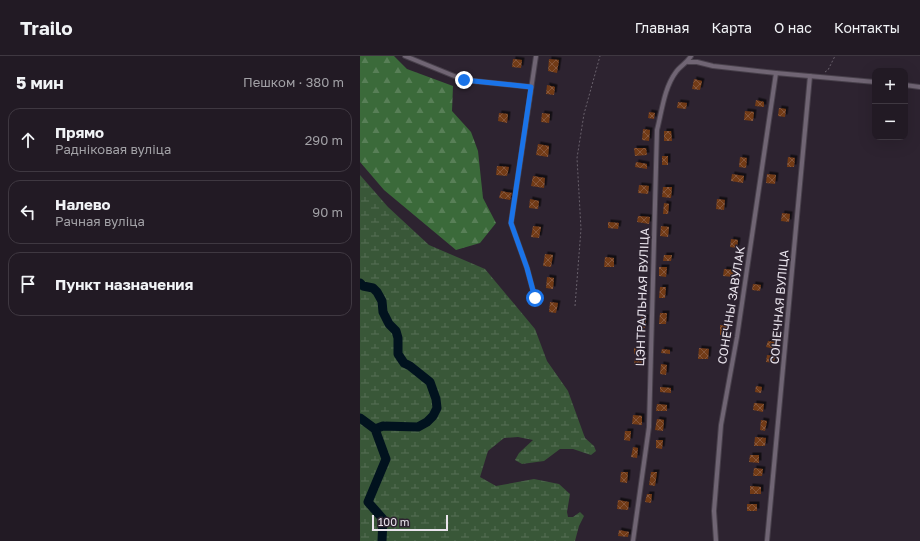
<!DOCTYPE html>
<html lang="ru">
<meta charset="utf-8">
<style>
body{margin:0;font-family:"Golos Text",sans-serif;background:#2a232c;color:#f1f3f6}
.controls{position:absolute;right:12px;top:12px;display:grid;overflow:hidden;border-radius:8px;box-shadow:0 4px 16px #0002}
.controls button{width:36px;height:36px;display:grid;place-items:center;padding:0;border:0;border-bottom:1px solid #3f3841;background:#221a24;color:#f1f3f6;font:20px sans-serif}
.scale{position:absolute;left:12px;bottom:10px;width:76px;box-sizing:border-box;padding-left:4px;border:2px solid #eae4ed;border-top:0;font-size:11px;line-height:14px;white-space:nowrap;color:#eae4ed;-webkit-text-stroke:3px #2d2330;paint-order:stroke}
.stop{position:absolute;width:12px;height:12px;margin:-9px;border:3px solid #1a73e8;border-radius:50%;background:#fff}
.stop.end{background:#1a73e8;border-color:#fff;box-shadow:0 1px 4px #0008}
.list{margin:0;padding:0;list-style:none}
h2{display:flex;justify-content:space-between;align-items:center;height:52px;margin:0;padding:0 16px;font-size:17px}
h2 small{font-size:13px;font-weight:400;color:#a2a1a6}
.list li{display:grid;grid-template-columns:26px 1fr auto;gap:12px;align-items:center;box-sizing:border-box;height:64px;margin:0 8px 8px;padding:0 8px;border:1px solid #3f3841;border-radius:12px}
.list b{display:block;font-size:15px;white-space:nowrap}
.list p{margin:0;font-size:13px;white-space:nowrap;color:#a2a1a6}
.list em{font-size:13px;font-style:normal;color:#a2a1a6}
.icon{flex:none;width:22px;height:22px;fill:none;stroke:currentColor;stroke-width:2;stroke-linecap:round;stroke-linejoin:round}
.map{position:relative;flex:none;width:560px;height:485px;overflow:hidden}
header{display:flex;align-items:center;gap:24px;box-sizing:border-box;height:56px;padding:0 20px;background:#221a24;border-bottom:1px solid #3f3841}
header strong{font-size:19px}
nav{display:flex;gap:22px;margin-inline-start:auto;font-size:14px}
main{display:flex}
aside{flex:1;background:#221a24}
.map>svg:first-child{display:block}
</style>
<header>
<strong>Trailo</strong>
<nav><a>Главная</a><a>Карта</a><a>О нас</a><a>Контакты</a></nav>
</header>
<main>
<aside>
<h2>5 мин<small>Пешком · 380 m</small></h2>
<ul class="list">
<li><svg class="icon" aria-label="ahead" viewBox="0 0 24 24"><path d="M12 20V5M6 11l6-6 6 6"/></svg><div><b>Прямо</b><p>Радніковая вуліца</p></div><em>290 m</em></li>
<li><svg class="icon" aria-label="left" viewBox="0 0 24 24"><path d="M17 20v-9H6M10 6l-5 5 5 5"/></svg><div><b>Налево</b><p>Рачная вуліца</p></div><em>90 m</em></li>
<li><svg class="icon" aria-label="arrive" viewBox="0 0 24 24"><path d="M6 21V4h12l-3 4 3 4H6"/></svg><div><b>Пункт назначения</b></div></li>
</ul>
</aside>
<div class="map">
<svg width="560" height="485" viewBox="0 0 560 485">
<defs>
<pattern id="forest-firs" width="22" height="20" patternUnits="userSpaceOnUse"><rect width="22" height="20" fill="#3b6a3a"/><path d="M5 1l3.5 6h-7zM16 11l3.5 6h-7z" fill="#587f57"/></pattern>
<pattern id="wetland-marsh" width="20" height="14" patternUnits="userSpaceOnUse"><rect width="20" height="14" fill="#395738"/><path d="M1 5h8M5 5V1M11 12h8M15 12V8" fill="none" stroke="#566f55"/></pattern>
<pattern id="building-cross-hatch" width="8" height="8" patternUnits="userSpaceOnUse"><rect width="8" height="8" fill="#723b18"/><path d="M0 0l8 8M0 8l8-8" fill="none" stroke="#86573a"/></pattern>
<filter id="shadow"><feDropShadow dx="2.5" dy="-2.5" stdDeviation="0" flood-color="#0009"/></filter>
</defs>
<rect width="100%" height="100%" fill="#2d2330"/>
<path fill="url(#forest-firs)" d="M0 0H34L47 13 93 30 92 55 111 76 118 95 123 142 136 167 120 187 96 194 24 134 0 106Z"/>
<path fill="url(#wetland-marsh)" d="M0 119 28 151 69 189 125 213 175 273 187 305 208 335 225 382 234 390 236 395 231 399 213 393H200L184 405 162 408 155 404 159 397 173 384 158 381 144 382 128 395 120 421 136 430 174 423 199 428 210 438 207 456 208 461H213L220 456 224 460 219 470 215 485H0Z"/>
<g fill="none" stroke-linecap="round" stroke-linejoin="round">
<g stroke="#01121e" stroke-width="9">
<path d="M0 227 3 230 13 232 17 236 22 245 23 256 29 268 36 275 38 282V298L44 307 50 310 70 326 76 343 77 352 73 360 67 366 58 371 23 370 15 373"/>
<path d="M0 362 15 373 26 403 8 446 23 463 22 485"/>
</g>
</g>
<g fill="url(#building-cross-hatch)" filter="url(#shadow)">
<path d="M153 3 162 4 161 12 152 11Z"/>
<path d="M189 3 199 4 197 17 188 15Z"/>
<path d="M334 23 342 25 340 34 332 33Z"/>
<path d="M187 29 195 31 194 39 186 38Z"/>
<path d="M396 44 404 46V51L395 50Z"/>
<path d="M318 46 327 47 326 53 317 52Z"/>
<path d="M419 52 426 53 425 61 418 60Z"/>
<path d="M385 55 394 56 393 65 384 64Z"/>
<path d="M289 56 295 57 294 63 288 62Z"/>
<path d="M139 57 148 58 147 67 138 65Z"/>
<path d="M182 57 190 58 189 67 181 66Z"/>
<path d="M283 73 290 74 289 85 282 84Z"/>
<path d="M304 75H311L312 85H304Z"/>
<path d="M178 88 189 90 188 101 176 99Z"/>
<path d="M274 92H286L287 99 275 100Z"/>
<rect x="302" y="100" width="6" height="9"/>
<path d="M380 101 387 102 386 112 379 111Z"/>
<path d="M428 101 435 102 434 111H427Z"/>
<path d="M276 106 287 108V113L275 111Z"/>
<path d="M137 110 149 111 147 120 136 119Z"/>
<path d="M372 118 384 120 383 127 371 125Z"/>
<path d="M407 118 416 119 415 128 406 127Z"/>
<path d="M173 120 185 122 184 132 171 130Z"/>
<path d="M279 129 289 130 288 138 278 137Z"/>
<path d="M303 131H312L311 142 302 141Z"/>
<path d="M141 135 152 137 150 144 139 142Z"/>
<path d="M170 143 179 145 178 153 169 152Z"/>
<path d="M357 143 365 144 364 154 356 153Z"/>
<path d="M304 147 309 148 308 158H303Z"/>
<path d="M422 157 430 158 429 166 421 165Z"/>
<path d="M278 160 290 161 289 168 277 166Z"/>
<path d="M248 166 259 167 258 173 248 172Z"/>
<path d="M173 170 181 171 179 182 171 181Z"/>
<path d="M301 170 309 171 308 181 300 180Z"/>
<path d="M371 183 378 184 377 192 370 191Z"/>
<path d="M185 198 193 199 191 211 183 210Z"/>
<path d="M304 199H312L311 205H303Z"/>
<path d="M245 201 254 202V211H244Z"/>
<path d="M299 211H307L306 221 299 220Z"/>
<path d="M364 213 374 214 373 221 363 220Z"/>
<path d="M187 221 194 222 193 233 186 232Z"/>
<path d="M393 228 401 229 400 235 392 234Z"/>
<path d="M300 231H306L305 242H299Z"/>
<path d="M190 246 198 247 196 257 189 256Z"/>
<path d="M300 257H307L306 268H299Z"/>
<path d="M281 261H286L285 272H280Z"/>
<rect x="360" y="269" width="7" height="10"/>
<path d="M408 285 416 286 415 293 406 291Z"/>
<path d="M274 292 284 293V299L274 298Z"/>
<path d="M339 292 349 293 348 303H338Z"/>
<path d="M302 293 310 294V298L301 297Z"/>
<path d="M407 299 415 300 414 307 406 306Z"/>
<path d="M275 301 284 302 283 310 274 309Z"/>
<path d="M301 308 307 309 306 319 300 318Z"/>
<path d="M396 330 402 331 401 337 395 336Z"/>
<path d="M300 331 311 332V337L300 336Z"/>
<path d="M394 347 404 348 403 356 393 354Z"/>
<path d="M297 348 307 349V355H296Z"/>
<path d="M273 359 282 360V369L272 368Z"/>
<path d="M297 363 304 364 303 375 295 374Z"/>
<path d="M401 364 407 365 405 375 400 374Z"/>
<path d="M265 375H271L270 385 264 384Z"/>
<path d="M395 381 406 382 405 390H394Z"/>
<path d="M296 384H303L302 393 296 392Z"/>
<path d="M273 391 278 392 277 402 271 401Z"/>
<path d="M390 399H399V407L389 406Z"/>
<path d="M394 412 403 413 402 420H393Z"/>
<path d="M261 416H268L267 427 260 426Z"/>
<path d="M291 416H297L295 430 289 429Z"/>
<path d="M390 430 401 431V438H390Z"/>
<path d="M287 438H292L291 447 285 446Z"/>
<path d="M258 444 269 446 268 454 257 453Z"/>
<rect x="387" y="448" width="10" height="7"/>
<path d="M259 474 269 476 268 481 258 480Z"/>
</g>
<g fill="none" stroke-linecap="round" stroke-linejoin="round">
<g stroke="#48404b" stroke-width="6">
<g id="street">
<path d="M45 0 104 24 171 31"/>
<path d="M328 6H337L353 10 416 17 515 26"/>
<path d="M545 29 560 31"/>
<path d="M175 242 167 212 151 167 176 0"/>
<path d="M273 485 289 371 297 74C302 55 304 32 316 16 320 10 327 7 331 0"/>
<path d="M356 485 354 455 361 369 377 281 416 17"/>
<path d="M407 485 450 20"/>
</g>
</g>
<g stroke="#69616c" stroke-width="1" stroke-dasharray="2 2" stroke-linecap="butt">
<path d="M465 16 468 14 475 0"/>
<path d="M215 250 221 173 217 102 224 58 240 0"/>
</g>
<use href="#street" stroke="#706574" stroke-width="4"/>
</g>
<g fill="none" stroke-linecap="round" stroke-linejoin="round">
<path stroke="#1a73e8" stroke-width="5" d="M104 24 171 31 151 167 167 212 175 242"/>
</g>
<g text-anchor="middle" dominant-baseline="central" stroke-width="3" stroke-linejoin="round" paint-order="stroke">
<g font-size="12" fill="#eae4ed" stroke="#2d2330">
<text transform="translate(282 241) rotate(-88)">ЦЭНТРАЛЬНАЯ ВУЛІЦА</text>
<text transform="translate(371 249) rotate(-81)">СОНЕЧНЫ ЗАВУЛАК</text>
<text transform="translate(419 251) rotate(-85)">СОНЕЧНАЯ ВУЛІЦА</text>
</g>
</g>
</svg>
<div class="controls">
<button>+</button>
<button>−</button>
</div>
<div class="scale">100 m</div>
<div class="stop" style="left:175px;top:242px"></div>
<div class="stop end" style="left:104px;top:24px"></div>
</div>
</main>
